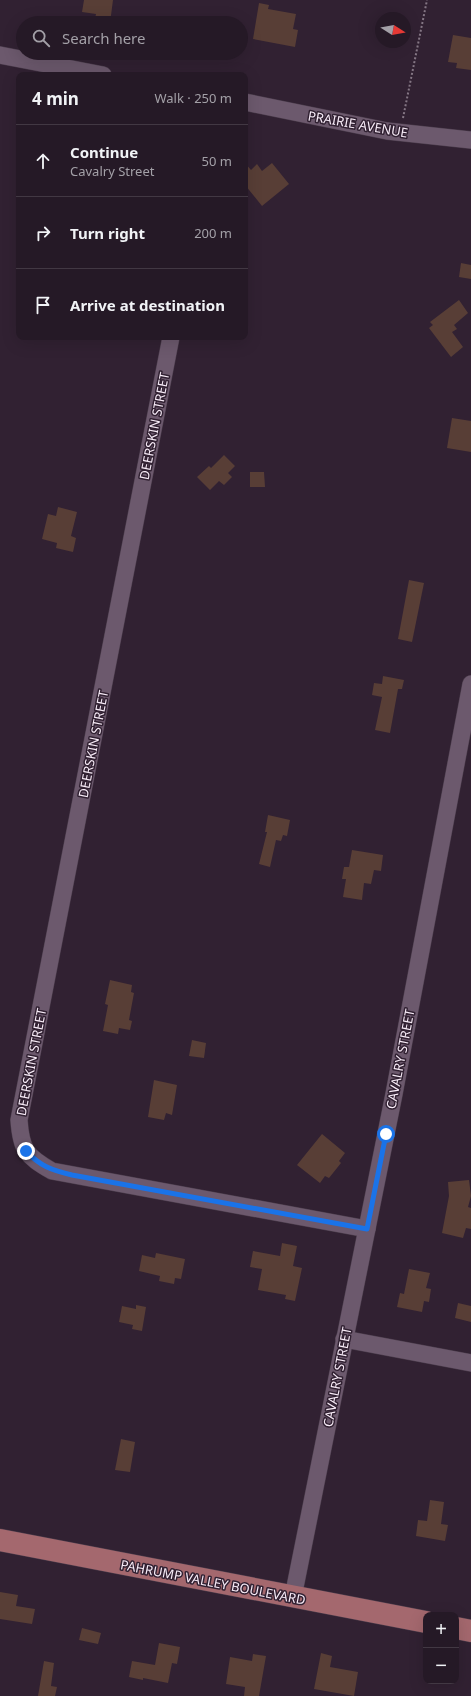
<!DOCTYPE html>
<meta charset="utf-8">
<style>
body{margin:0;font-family:"Noto Sans",sans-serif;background:#2d222e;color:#f1f3f6}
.controls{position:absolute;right:12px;bottom:12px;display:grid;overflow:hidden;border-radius:8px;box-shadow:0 4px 16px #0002}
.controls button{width:36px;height:36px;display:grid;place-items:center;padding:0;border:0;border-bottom:1px solid #423843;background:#251926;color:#f1f3f6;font:20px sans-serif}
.compass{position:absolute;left:375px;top:12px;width:36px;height:36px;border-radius:50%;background:#251926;box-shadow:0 4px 16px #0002;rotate:101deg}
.stop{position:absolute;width:12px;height:12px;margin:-9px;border:3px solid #1a73e8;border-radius:50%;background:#fff}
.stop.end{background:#1a73e8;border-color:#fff;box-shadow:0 1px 4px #0008}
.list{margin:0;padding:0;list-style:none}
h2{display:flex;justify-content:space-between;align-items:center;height:52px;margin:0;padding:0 16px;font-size:17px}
h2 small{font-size:13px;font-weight:400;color:#a3a0a7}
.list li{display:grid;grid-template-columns:26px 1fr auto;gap:12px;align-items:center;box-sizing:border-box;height:72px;padding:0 16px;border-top:1px solid #423843}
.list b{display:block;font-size:15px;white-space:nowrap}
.list p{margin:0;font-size:13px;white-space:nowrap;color:#a3a0a7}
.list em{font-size:13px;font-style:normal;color:#a3a0a7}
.icon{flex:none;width:22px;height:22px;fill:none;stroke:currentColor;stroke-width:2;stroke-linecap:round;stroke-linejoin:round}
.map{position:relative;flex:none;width:471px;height:1696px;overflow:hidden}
.search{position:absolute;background:#251926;box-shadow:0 4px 16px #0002;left:16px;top:16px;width:232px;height:44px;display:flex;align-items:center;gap:10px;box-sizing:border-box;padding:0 14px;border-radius:22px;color:#a3a0a7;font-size:15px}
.panel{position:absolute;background:#251926;box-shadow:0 4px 16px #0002;left:16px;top:72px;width:232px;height:268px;border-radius:8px}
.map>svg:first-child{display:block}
</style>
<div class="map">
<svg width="471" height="1696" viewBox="0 0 471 1696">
<rect width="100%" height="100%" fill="#312132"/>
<g fill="#583e36">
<path d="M84 0H113L110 23H94L96 14 82 12Z"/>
<path d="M259 3 269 5 268 9 296 14 293 29 298 30 295 47 253 39Z"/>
<path d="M453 35 471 38V70L456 68 457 63 448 62Z"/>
<path d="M245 163 251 170 257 164 262 171 272 163 289 184 262 206 245 185Z"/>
<path d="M461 263 471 265V279L459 277Z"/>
<path d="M459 300 468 313 454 325 457 329 452 332 463 347 451 357 429 328 433 325 430 322Z"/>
<path d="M452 418 471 421V452L447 448Z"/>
<path d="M224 455 235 466 228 473 232 477 224 485 219 481 210 490 197 477 209 466 211 468Z"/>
<path d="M250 472H264L265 487H250Z"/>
<path d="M58 507 77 512 71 536 76 538 73 552 56 548 57 543 42 539 48 514 56 516Z"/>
<path d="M409 580 424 583 412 642 398 639Z"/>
<path d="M383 676 404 680 402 689H398L390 733 375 730 382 697 372 695 374 683 382 684Z"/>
<path d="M268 815 290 820 287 836 283 835 281 841 276 840 270 867 259 864 267 832H265Z"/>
<path d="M352 850 383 855 381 871 374 870 371 884 364 883 362 900 343 897 346 879H342L344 867H349Z"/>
<path d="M110 980 132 985 131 992 134 993 129 1020 132 1021 130 1030 119 1028 118 1034 103 1031 108 1005 105 1004Z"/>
<path d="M192 1040 206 1043 204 1058 189 1056Z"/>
<path d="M154 1080 177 1085 172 1115 166 1113 164 1120 148 1117Z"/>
<path d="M322 1134 345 1153 339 1161 341 1163 329 1178 325 1176 320 1183 297 1165Z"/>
<path d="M469 1180 471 1196 468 1207 471 1208V1229L466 1228 463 1238 442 1233 449 1196 448 1182Z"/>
<path d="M282 1243 297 1246 293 1266 302 1268 295 1301 285 1299 286 1295 258 1290 262 1269 250 1267 253 1251 280 1256Z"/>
<path d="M156 1253 185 1259 181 1279 175 1278 174 1284 159 1281 160 1276 139 1271 142 1255 155 1258Z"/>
<path d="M409 1269 430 1273 426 1288 431 1289 429 1302 424 1301 422 1312 397 1307 400 1293 404 1294Z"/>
<path d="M458 1303 471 1306V1322L455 1318Z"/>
<path d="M136 1305 146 1307 142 1331 132 1329 133 1325 119 1322 122 1306 136 1309Z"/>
<path d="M121 1439 135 1442 130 1472 115 1470Z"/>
<path d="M430 1500 444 1502 441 1524 448 1525 445 1541 416 1536 418 1520 427 1521Z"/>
<path d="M0 1592 18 1595 16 1606 35 1609 32 1624 0 1619Z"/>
<path d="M82 1628 101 1633 98 1644 79 1640Z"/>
<path d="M159 1643 180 1647 177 1664 172 1663 168 1683 143 1678V1680L129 1677 132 1661 155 1665Z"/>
<path d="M321 1653 332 1656 330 1667 358 1672 354 1696 314 1689Z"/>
<path d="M253 1654 266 1656 259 1696H244L245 1687 226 1684 230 1657 252 1661Z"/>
<path d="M44 1661 54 1663 51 1686 57 1687 55 1696H38Z"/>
</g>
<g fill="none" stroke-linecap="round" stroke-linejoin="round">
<g stroke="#4a3c4b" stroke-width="18">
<g id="minor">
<path d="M0 55 103 75"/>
<path d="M245 102 387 131 471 140"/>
<path d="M171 337 19 1120C21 1150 26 1156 52 1171L367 1229"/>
<path d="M344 1339 471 1363"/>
<path d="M293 1597 394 1094 471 684"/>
</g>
</g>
<g stroke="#4a3c4b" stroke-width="23">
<g id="major">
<path d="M0 1540 426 1622"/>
<path d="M456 1628 471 1631"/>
</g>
</g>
<path stroke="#847684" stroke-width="2" stroke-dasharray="2 2" stroke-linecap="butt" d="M403 118 427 0"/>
<use href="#minor" stroke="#6c596d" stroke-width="17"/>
<use href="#major" stroke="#a4686e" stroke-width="22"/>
</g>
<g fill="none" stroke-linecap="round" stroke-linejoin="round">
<path stroke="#1a73e8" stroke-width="5" d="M26 1151C40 1166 51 1170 72 1175L367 1229 386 1134"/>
</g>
<g text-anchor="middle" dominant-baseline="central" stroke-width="3" stroke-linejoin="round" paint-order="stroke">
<g font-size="13" fill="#f8ecf8" stroke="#312132">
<text transform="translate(358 124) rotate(10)">PRAIRIE AVENUE</text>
<text transform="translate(154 426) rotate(-79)">DEERSKIN STREET</text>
<text transform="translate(93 744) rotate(-79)">DEERSKIN STREET</text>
<text transform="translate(400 1059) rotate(-79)">CAVALRY STREET</text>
<text transform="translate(31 1062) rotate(-79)">DEERSKIN STREET</text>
<text transform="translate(337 1377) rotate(-79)">CAVALRY STREET</text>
<text transform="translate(213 1582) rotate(11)">PAHRUMP VALLEY BOULEVARD</text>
</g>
</g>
</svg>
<div class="controls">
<button>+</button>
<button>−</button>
</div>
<svg class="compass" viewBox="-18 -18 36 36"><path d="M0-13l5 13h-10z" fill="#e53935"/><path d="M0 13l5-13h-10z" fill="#a3a0a7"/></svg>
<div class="stop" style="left:386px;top:1134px"></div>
<div class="stop end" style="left:26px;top:1151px"></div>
<div class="search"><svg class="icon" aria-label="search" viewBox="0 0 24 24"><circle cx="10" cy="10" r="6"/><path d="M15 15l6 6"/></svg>Search here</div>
<section class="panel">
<h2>4 min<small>Walk · 250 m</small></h2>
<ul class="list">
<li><svg class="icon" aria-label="ahead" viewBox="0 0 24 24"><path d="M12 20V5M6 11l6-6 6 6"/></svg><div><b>Continue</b><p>Cavalry Street</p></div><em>50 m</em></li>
<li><svg class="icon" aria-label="right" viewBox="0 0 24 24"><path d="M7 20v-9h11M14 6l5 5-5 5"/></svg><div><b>Turn right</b></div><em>200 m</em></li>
<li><svg class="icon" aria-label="arrive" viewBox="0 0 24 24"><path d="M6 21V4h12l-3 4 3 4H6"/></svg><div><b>Arrive at destination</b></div></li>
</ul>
</section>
</div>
